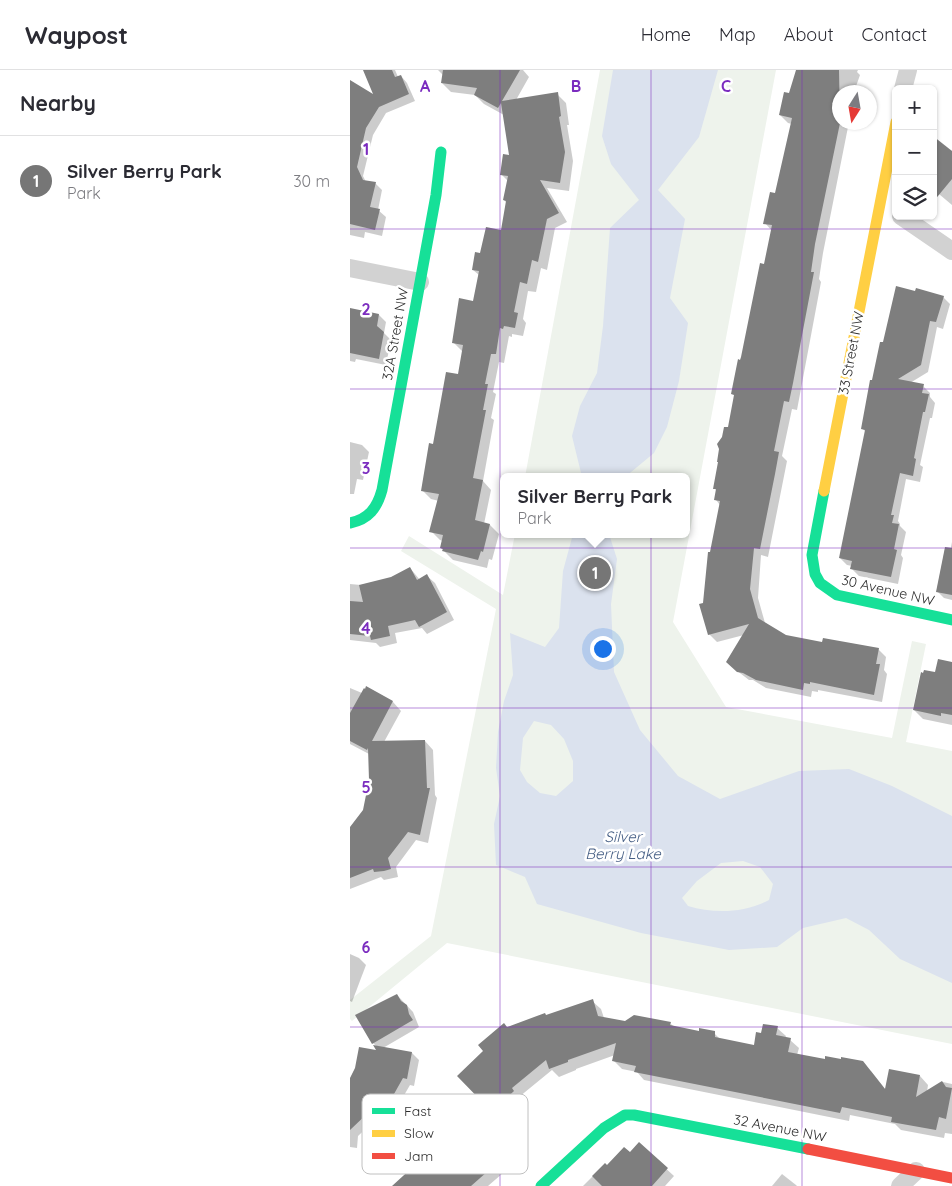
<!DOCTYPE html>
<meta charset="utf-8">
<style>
body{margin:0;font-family:Quicksand,sans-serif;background:#f2f2f3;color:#2b2b33}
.controls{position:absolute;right:15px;top:15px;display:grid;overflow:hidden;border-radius:8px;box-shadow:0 1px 4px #0004}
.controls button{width:45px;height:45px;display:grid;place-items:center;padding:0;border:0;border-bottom:1px solid #e1e1e2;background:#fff;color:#2b2b33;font:25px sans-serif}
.compass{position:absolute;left:482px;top:15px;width:45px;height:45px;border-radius:50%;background:#fff;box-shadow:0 1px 4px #0004;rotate:191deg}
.you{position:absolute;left:252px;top:578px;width:18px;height:18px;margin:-12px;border:4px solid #fff;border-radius:50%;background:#1a73e8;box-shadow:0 0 0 8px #1a73e833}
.badge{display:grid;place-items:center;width:32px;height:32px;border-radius:50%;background:#767676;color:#fff;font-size:16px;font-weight:700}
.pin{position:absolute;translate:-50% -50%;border:2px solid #fff;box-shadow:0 1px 5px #0006}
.popup{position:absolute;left:150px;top:403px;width:190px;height:65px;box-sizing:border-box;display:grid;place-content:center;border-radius:8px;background:#fff;filter:drop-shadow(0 1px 4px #0005);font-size:16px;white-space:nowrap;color:#7c7c81}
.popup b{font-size:19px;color:#2b2b33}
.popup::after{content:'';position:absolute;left:50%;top:100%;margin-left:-10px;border:10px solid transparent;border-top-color:#fff}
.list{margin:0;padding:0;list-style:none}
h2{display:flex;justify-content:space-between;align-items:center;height:65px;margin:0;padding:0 20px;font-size:21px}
h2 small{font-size:16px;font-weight:400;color:#7c7c81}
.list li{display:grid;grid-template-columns:32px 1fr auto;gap:15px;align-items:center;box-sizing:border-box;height:90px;padding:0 20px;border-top:1px solid #e1e1e2}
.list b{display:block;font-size:19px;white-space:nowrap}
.list p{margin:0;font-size:16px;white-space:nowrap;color:#7c7c81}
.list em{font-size:16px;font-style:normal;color:#7c7c81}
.icon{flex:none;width:28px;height:28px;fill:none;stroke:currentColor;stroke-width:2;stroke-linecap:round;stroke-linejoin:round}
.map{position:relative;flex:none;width:602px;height:1116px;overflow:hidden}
header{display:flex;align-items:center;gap:30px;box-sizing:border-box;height:70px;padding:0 25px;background:#fff;border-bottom:1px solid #e1e1e2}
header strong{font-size:24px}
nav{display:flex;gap:28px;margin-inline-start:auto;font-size:18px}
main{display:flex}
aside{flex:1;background:#fff}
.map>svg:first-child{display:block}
</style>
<header>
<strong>Waypost</strong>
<nav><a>Home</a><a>Map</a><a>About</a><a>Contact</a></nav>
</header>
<main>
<aside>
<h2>Nearby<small></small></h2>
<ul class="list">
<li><span class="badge">1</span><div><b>Silver Berry Park</b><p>Park</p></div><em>30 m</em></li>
</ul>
</aside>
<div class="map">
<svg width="602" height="1116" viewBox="0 0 602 1116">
<rect width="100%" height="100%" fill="#fff"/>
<path fill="#eef3ec" d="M250 0H426L323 552 376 637 542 668 562 571 576 574 556 672 602 681V974L97 873 2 951 0 949V930L81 866 146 539 51 481 59 466 153 525 165 464H336V407H175Z"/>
<g fill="#dbe2ee" fill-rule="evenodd">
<path d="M263 0H368L349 67 308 120 335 149 320 228 338 253 329 311 317 357 304 383 275 407H232L222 366 230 336 247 303 253 256 260 158 289 130 261 94 252 66Z"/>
<path d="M223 464H259L267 489 261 534 264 602 290 660 328 706 370 729 449 701 499 699 542 716 602 746V913L550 889 519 860 496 848 453 858 427 877 379 880 291 863 187 834 175 807 146 795 144 754 150 726 146 698 148 662 154 631 163 605 160 563 195 577 209 558 213 501ZM184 651 201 655 214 669 223 691V711L206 726 190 723 177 712 170 700 173 668ZM393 791 410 797 423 814 419 830C395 843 364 844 338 836L332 828 347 811 371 793Z"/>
</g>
<g fill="#0003">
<path d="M14 0H45L48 7 51 6 57 13 65 31 36 43 23 65 13 106 16 112 25 113 32 120 28 140 36 147 32 166 15 162 14 168 0 165V12L26 27Z"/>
<path d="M88 0H173L179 7 166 30 207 24 216 33 219 55H217L223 91 219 121 197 118 217 152 205 158 197 200 191 198 186 222 178 221 173 249 176 253 173 266 162 264V267L159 266 154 293 149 292 143 322 146 324 141 348 144 350 133 411 141 420 134 454 140 455 149 464 142 490 139 489 137 498 103 490 91 478 93 471 90 470 81 461 89 431 81 429 72 420 84 375 109 305 113 282 104 273 124 232 129 205 123 200 131 185 152 161 157 133 154 130 158 111 151 104 160 86 154 45 134 34 125 25 101 22 92 13 94 6Z"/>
<path d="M447 0H508L507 2 510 5 504 22H490V52H499L473 183 469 209 471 212 447 340 442 339 432 386 437 391 418 487 411 485 408 528 415 553 436 566 473 573 528 579 536 587 534 600 537 604 532 632 468 620V622L462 621 461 627 416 618 403 610H399L386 600 394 565 367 572 359 564 354 534 361 483 370 435 366 430 367 421 364 418 371 379 379 359 391 291 415 196 422 161 415 153 426 125 442 54 438 53 430 45 440 24Z"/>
<path d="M602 80V135L583 119Z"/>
<path d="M566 223 593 227 600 234 593 259 587 257 578 302 560 313 573 316 580 323V327L585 333 582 348H580L570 395 573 397 570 412 556 409 548 451 550 454V456L556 462 551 485 553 488 548 514 509 506 502 499V496L497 495 490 488 516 362 512 358 534 274Z"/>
<path d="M0 240 29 245 36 252 34 263 41 270 36 295 6 289 5 292 0 291Z"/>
<path d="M0 372 12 375 19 382 13 410 7 409 4 424H0Z"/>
<path d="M602 472V530L594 528 587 521 597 497Z"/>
<path d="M60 498 70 510 77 506 85 513 104 550 77 564 72 558 45 563 47 573 30 577 26 573 0 570V514L11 515 41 508Z"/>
<path d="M602 593V655L573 649 564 640 586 603Z"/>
<path d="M0 618 12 623 17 618 43 632 51 641 34 672 75 671 83 680 85 725 87 728 78 773 66 770 46 797 48 807 34 810 31 807 0 819V759L14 741 20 711 19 684 0 674Z"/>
<path d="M0 884 9 888 16 895 2 932 0 931Z"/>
<path d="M47 925 63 942 69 957 33 978 62 983 69 990 64 1016 60 1015 38 1053 28 1047 8 1066 7 1078 0 1077V1010L29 982 27 977 23 973Z"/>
<path d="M242 931 251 939 254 948 275 952 320 953 324 957 350 962 364 963 371 970 405 976 412 964 427 958 436 966 435 969 440 970 449 978 447 985 521 1001 536 1020 570 1006 578 1015 577 1022 593 1012 602 1014V1064L595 1063 594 1068 551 1060 545 1054 500 1045 499 1051 294 1010 287 1002 272 999 264 991 265 985 226 999V1000L209 1007 202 1000 169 1027 172 1030 151 1050 109 1006 157 958Z"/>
<path d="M141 1050 165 1077 163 1078 168 1084 150 1100 153 1103 138 1116H43L88 1076 103 1059 112 1060Z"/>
<path d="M289 1074 324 1106 315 1116H233L255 1094 257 1097 280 1083Z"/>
<path d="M432 1104 446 1115 447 1116H422Z"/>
</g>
<g fill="#7e7e7e">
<path d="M13 0H42L45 7 51 5 59 24 29 37 16 58 7 97 13 110 26 112 20 137 30 139 25 160 0 154V10L23 24Z"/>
<path d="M93 0H170L152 31 208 22 211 46 209 47 215 82 210 113 190 110 209 143 197 149 188 192 182 190 177 214 170 212 164 242 168 243 165 258 154 256 153 259 150 258 146 284H141L135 314H138L133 340H136L123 408 133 410 125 450 140 454 133 482 131 481 128 490 92 481 93 479 90 478 93 465 79 462 89 424 71 421 79 373 83 374 96 302 108 304 113 275 102 273 109 228 123 231 129 201 122 200 125 182 130 183 136 157 151 160 156 131 153 130 158 106 150 105 153 84 159 85 151 33 148 38 124 25 127 18 91 13Z"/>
<path d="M446 0H489L490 53 465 174 461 202H464L443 313 439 332 434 331 424 381 429 382 425 404 410 479 404 478 400 519 408 548 436 565 472 572 473 568 529 578 526 594H530L524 625 460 612V614L454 613 453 620 406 610 393 603 387 602 376 592 399 554 358 565 349 534 353 533 358 482H360L370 431 364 430 366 419H363L368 392H367L369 379 367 374 372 367 374 357H378L384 325 381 324 388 289 390 290 391 287 410 193 414 194 422 155 413 154 420 122 425 123 442 48 429 45 434 22 439 23Z"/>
<path d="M583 66 602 81V109L583 132Z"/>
<path d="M546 216 565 221 566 218 594 226 586 252 580 251 571 295 548 309 574 314 572 323 579 324 575 342H573L564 388 566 389 563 406 550 403 541 445H544L542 453 549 454 544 479 547 480 541 507 500 499 502 491 489 488 515 360 511 359 520 310H522L530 272H533Z"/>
<path d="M0 238 29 244 27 256 34 262 29 289 0 283Z"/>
<path d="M595 477 602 478V525L586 522Z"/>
<path d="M60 497 67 510 77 504 97 542 69 557 65 550 38 556 40 566 21 570 20 566 0 564V531L13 532 9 515 41 507Z"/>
<path d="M588 589 602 592V645L591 643V646L563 640 571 602 573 603 574 600 585 602Z"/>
<path d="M16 616 43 631 22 671 75 670 77 718H80L70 765 58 762 38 788 41 799 34 801 24 802 23 799 0 808V757L13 740 19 710 18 678 17 680 0 671V643L14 618 15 619Z"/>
<path d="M47 924 51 931 57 935 59 944 63 950 22 974 5 945Z"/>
<path d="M243 929 248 946 275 951 284 945 321 952 320 955 349 961V958L365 961V967L404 975 406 962 411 963 413 954 428 956 426 965 441 968 438 982 475 989V986L491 989V987L513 991 535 1019 539 999 570 1005 566 1027 592 1011 596 1017 602 1018 596 1049 589 1047 586 1060 541 1052 542 1047 492 1037 490 1043 284 1002 286 996 262 991 266 973 218 990V992L199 999 196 990 162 1018 164 1021 142 1042 107 1006 133 981 128 975 154 953 157 957 195 943 196 945Z"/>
<path d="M23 975 62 982 57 1009 53 1008 31 1047 20 1041 0 1060V1008L5 998 9 977 26 980Z"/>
<path d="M133 1040 158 1068 156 1070 161 1075 143 1091 146 1094 121 1116H42L87 1075 91 1069 85 1063 97 1051 103 1058 108 1054 112 1059Z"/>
<path d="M289 1072 318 1098 302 1116H252L242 1106 255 1093 257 1095 274 1077 280 1082Z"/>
</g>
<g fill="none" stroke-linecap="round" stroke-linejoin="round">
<g stroke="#d2d2d2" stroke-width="18">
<path d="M553 19 558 0"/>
<path d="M551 146 602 181"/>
<path d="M0 198 70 212"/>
<path d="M550 1116 566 1101"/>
</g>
<g stroke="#16e098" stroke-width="11">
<path d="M474 421 462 485 465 504 470 513 487 525 602 550"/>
<path d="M0 453C19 449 27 438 32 420L86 125 91 82"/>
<path d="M191 1116 254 1058 275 1045H284L458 1079"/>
</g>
<path stroke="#ffcf43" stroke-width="11" d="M474 421 546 52"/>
<path stroke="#f24e42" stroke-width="11" d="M458 1079 602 1108"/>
</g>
<path fill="none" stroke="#7b2cbf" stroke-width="1" stroke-opacity="0.55" d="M150 0V1116M301 0V1116M452 0V1116M0 159H602M0 319H602M0 478H602M0 638H602M0 797H602M0 957H602"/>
<g text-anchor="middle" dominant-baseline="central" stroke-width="5" stroke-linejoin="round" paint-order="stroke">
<g font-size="14" fill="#2d2d2d" stroke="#fff">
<text transform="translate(45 264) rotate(-80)">32A Street NW</text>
<text transform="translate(501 283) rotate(-79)">33 Street NW</text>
<text transform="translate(538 520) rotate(13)">30 Avenue NW</text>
<text transform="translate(430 1058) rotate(11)">32 Avenue NW</text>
</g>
<g font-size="15" font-style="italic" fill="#465f85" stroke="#fff">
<text x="273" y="766">Silver<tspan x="273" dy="17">Berry Lake</tspan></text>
</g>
</g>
<rect x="12" y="1024" width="166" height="80" rx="8" fill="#fff" stroke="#c0c0c0" stroke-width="1"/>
<rect x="22" y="1038" width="23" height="6" fill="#16e098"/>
<rect x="22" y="1060" width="23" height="7" fill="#ffcf43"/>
<rect x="22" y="1083" width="23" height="6" fill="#f24e42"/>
<g font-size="14" fill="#2d2d2d">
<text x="54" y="1046">Fast</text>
<text x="54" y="1068">Slow</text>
<text x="54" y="1091">Jam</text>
</g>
<g font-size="16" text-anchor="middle" font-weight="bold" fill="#7b2cbf" stroke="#fff" stroke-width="5" stroke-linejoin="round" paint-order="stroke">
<text x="75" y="22">A</text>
<text x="226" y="22">B</text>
<text x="376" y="22">C</text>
<text x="16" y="85">1</text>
<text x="16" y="245">2</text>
<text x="16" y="404">3</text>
<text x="16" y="564">4</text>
<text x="16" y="723">5</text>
<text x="16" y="883">6</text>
</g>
</svg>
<div class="controls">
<button>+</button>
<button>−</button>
<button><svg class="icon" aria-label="layers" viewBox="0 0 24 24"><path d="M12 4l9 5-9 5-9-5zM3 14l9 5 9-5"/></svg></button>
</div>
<svg class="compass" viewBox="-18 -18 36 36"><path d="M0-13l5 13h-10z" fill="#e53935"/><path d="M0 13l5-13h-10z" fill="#7c7c81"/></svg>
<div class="you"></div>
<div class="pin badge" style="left:245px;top:503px">1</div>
<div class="popup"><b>Silver Berry Park</b>Park</div>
</div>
</main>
